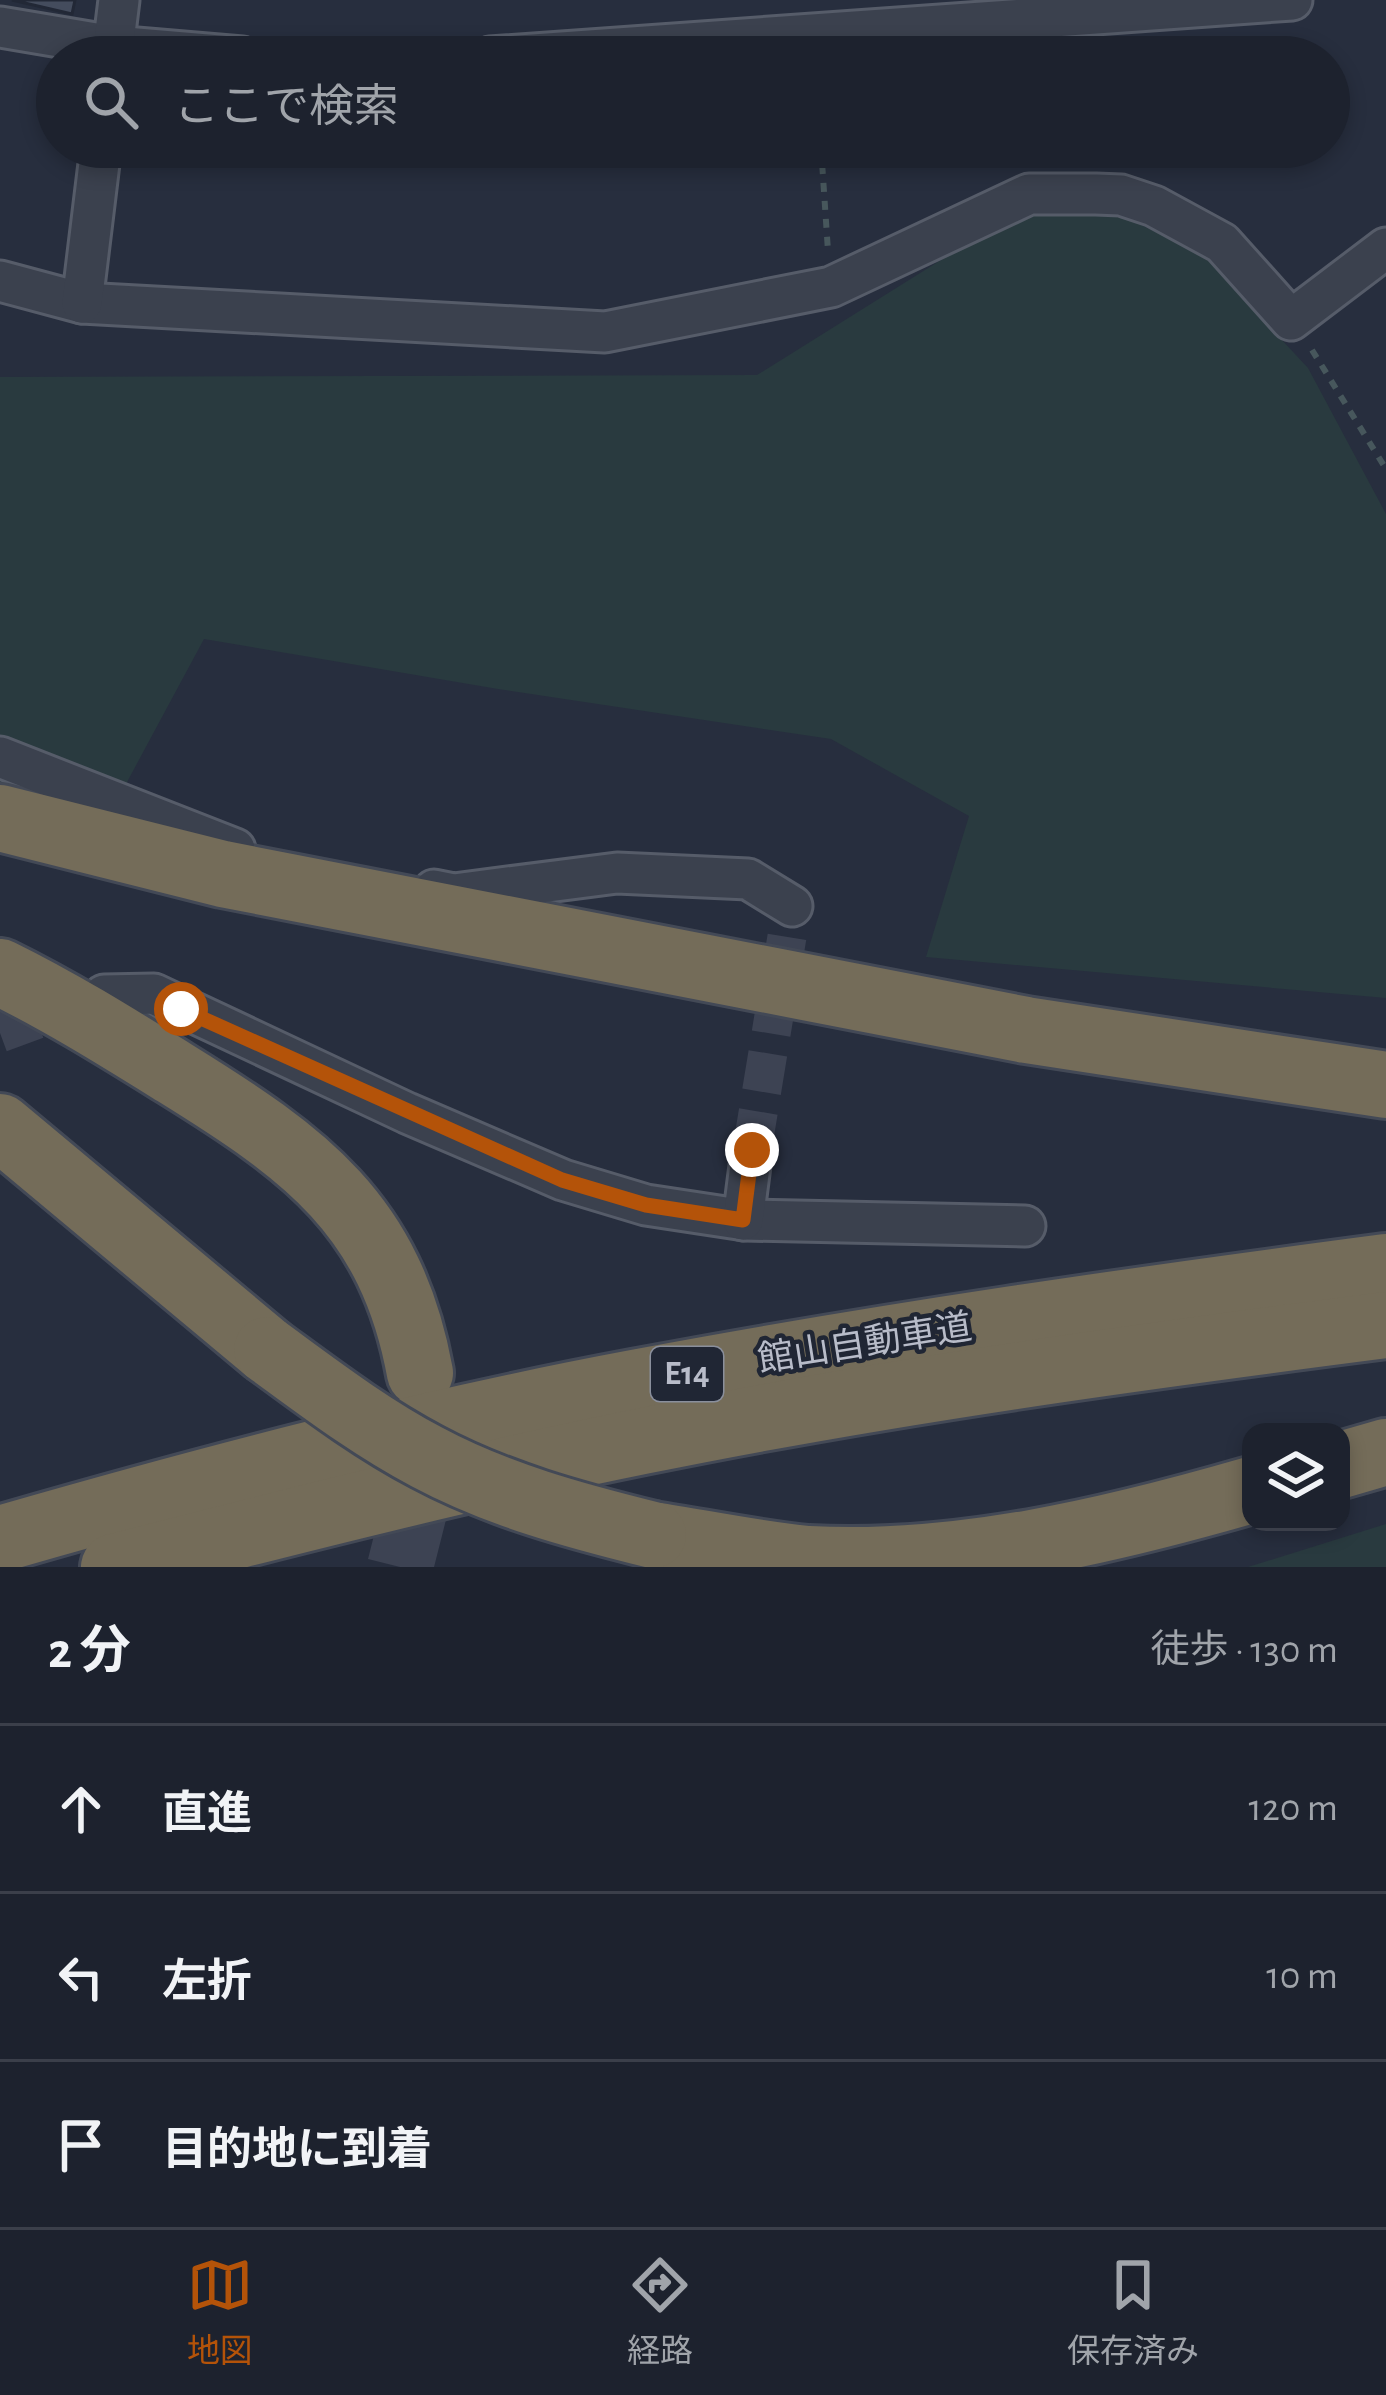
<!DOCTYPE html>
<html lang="ja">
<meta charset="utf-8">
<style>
body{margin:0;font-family:"Alegreya Sans","Noto Sans JP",sans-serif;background:#2a2f3a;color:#f1f3f6}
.controls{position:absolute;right:36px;bottom:36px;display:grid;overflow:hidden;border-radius:24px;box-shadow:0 6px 18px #0003}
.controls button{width:108px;height:108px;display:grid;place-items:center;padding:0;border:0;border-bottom:3px solid #3b3f4a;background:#1d222e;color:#f1f3f6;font:60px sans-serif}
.stop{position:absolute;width:36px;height:36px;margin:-27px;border:9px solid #b45309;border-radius:50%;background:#fff}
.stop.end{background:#b45309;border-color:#fff;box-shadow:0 3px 12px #0008}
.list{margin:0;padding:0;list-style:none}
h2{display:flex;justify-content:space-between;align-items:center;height:156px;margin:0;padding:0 48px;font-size:51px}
h2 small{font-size:39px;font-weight:400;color:#a0a4aa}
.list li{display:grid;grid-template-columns:78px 1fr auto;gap:36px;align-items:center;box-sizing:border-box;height:168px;padding:0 48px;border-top:3px solid #3b3f4a}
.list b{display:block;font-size:45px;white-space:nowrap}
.list em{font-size:39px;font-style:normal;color:#a0a4aa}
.icon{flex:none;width:66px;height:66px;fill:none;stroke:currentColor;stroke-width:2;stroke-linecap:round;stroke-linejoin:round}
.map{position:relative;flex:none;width:1386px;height:1567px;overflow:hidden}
.search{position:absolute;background:#1d222e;box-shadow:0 6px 18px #0003;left:36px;right:36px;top:36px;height:132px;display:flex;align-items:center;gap:30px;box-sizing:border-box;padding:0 42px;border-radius:66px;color:#a0a4aa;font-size:45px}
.sheet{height:660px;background:#1d222e}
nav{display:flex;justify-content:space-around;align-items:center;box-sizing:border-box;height:168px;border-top:3px solid #3b3f4a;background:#1d222e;font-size:33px;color:#a0a4aa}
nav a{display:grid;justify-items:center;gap:6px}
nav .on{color:#b45309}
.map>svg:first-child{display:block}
</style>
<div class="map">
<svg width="1386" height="1567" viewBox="0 0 1386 1567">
<rect width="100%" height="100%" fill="#272e3e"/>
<g fill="#293a3f">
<path d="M1029 205 1111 211 1201 253 1308 368 1386 514V998L926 957 969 816 831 739 498 689 204 639 105 823 0 784V377L757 375Z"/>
<path d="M1386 1524V1567H1248Z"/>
</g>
<path fill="#444c5d" stroke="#222836" stroke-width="3" d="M12 0H75L72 14Z"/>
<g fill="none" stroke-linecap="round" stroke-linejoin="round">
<g stroke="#3d4353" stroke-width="39" stroke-dasharray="39 20" stroke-linecap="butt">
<path d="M0 1033 76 1005"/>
<path d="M752 1150 792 906"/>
</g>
<path stroke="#3d4353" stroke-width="66" stroke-dasharray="66 33" stroke-linecap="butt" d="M400 1567 420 1488V1437"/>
<g stroke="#565c69" stroke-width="45">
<g id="street">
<path d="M0 27 113 46 242 57"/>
<path d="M112 57 119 0"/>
<path d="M490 57 1292 0"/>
<path d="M0 281 82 303 605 332 831 287 1029 194H1096L1121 195 1154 206 1222 243 1291 320 1386 248"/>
<path d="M82 303 101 147"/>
<path d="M0 757 235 849"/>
<path d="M434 890 454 894 617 873 748 879 792 906"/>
<path d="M104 995 154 994 407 1113 563 1180 646 1205 745 1220 1025 1226"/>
<path d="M743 1220 752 1150"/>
</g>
</g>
<g stroke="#434956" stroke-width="72">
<g id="highway">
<path d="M0 818 223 874 1026 1030 1386 1085"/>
<path d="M0 972C61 1002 117 1037 175 1073 304 1153 391 1214 420 1373"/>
<path d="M0 1127 267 1350"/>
<path d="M1341 1465 1386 1452"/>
<path d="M653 1535C704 1543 756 1554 808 1559 957 1567 1109 1531 1251 1490"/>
<path d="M0 1539C208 1479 420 1423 634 1383 883 1336 1135 1300 1386 1267"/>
<path d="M114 1567C289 1522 465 1477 643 1441 888 1391 1137 1357 1386 1325"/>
</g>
</g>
<g stroke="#47575c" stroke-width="6" stroke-dasharray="9 9" stroke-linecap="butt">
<path d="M821 147 828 251"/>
<path d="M1312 350 1386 469"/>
</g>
<use href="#street" stroke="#3b414e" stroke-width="39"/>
<use href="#highway" stroke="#746c59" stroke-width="66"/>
<g stroke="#434956" stroke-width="72" stroke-linecap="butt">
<path id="highway-bridge" d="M267 1350C319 1388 370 1427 427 1457 498 1495 576 1516 653 1535"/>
</g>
<use href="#highway-bridge" stroke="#746c59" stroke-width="66"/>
</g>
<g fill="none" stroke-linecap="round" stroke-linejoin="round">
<path stroke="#b45309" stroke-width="15" d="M181 1009 562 1180 646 1205 743 1220 752 1150"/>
</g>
<g text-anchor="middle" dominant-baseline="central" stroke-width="9" stroke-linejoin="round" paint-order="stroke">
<rect fill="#202634" stroke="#8a8f9c" stroke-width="3" x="651" y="1347" width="72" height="54" rx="9"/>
<g font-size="33" font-weight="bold" fill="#b8bcc9">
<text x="687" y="1374">E14</text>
</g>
<g font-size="36" fill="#b8bcc9" stroke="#202634">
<text transform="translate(865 1344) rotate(-9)">館山自動車道</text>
</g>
</g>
</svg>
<div class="controls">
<button><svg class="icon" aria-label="layers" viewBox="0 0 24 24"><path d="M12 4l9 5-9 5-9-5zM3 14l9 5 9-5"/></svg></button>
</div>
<div class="stop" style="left:181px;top:1009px"></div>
<div class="stop end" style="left:752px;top:1150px"></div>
<div class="search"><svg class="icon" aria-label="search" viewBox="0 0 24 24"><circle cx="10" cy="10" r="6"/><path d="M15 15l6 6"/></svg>ここで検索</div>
</div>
<section class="sheet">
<h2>2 分<small>徒歩 · 130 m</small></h2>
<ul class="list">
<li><svg class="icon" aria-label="ahead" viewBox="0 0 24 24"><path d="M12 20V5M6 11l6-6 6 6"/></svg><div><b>直進</b></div><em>120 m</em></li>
<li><svg class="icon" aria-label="left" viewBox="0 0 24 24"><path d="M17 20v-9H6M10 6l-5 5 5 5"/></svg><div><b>左折</b></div><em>10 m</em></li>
<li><svg class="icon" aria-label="arrive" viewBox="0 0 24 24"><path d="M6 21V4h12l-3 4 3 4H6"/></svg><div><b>目的地に到着</b></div></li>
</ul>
</section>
<nav>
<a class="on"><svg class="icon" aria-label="map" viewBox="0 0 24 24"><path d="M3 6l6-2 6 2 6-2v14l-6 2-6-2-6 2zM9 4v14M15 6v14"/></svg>地図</a>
<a><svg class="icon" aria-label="directions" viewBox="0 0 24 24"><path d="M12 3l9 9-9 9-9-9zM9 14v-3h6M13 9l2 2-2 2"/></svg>経路</a>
<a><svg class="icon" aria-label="saved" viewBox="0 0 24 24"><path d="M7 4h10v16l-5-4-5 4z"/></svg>保存済み</a>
</nav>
